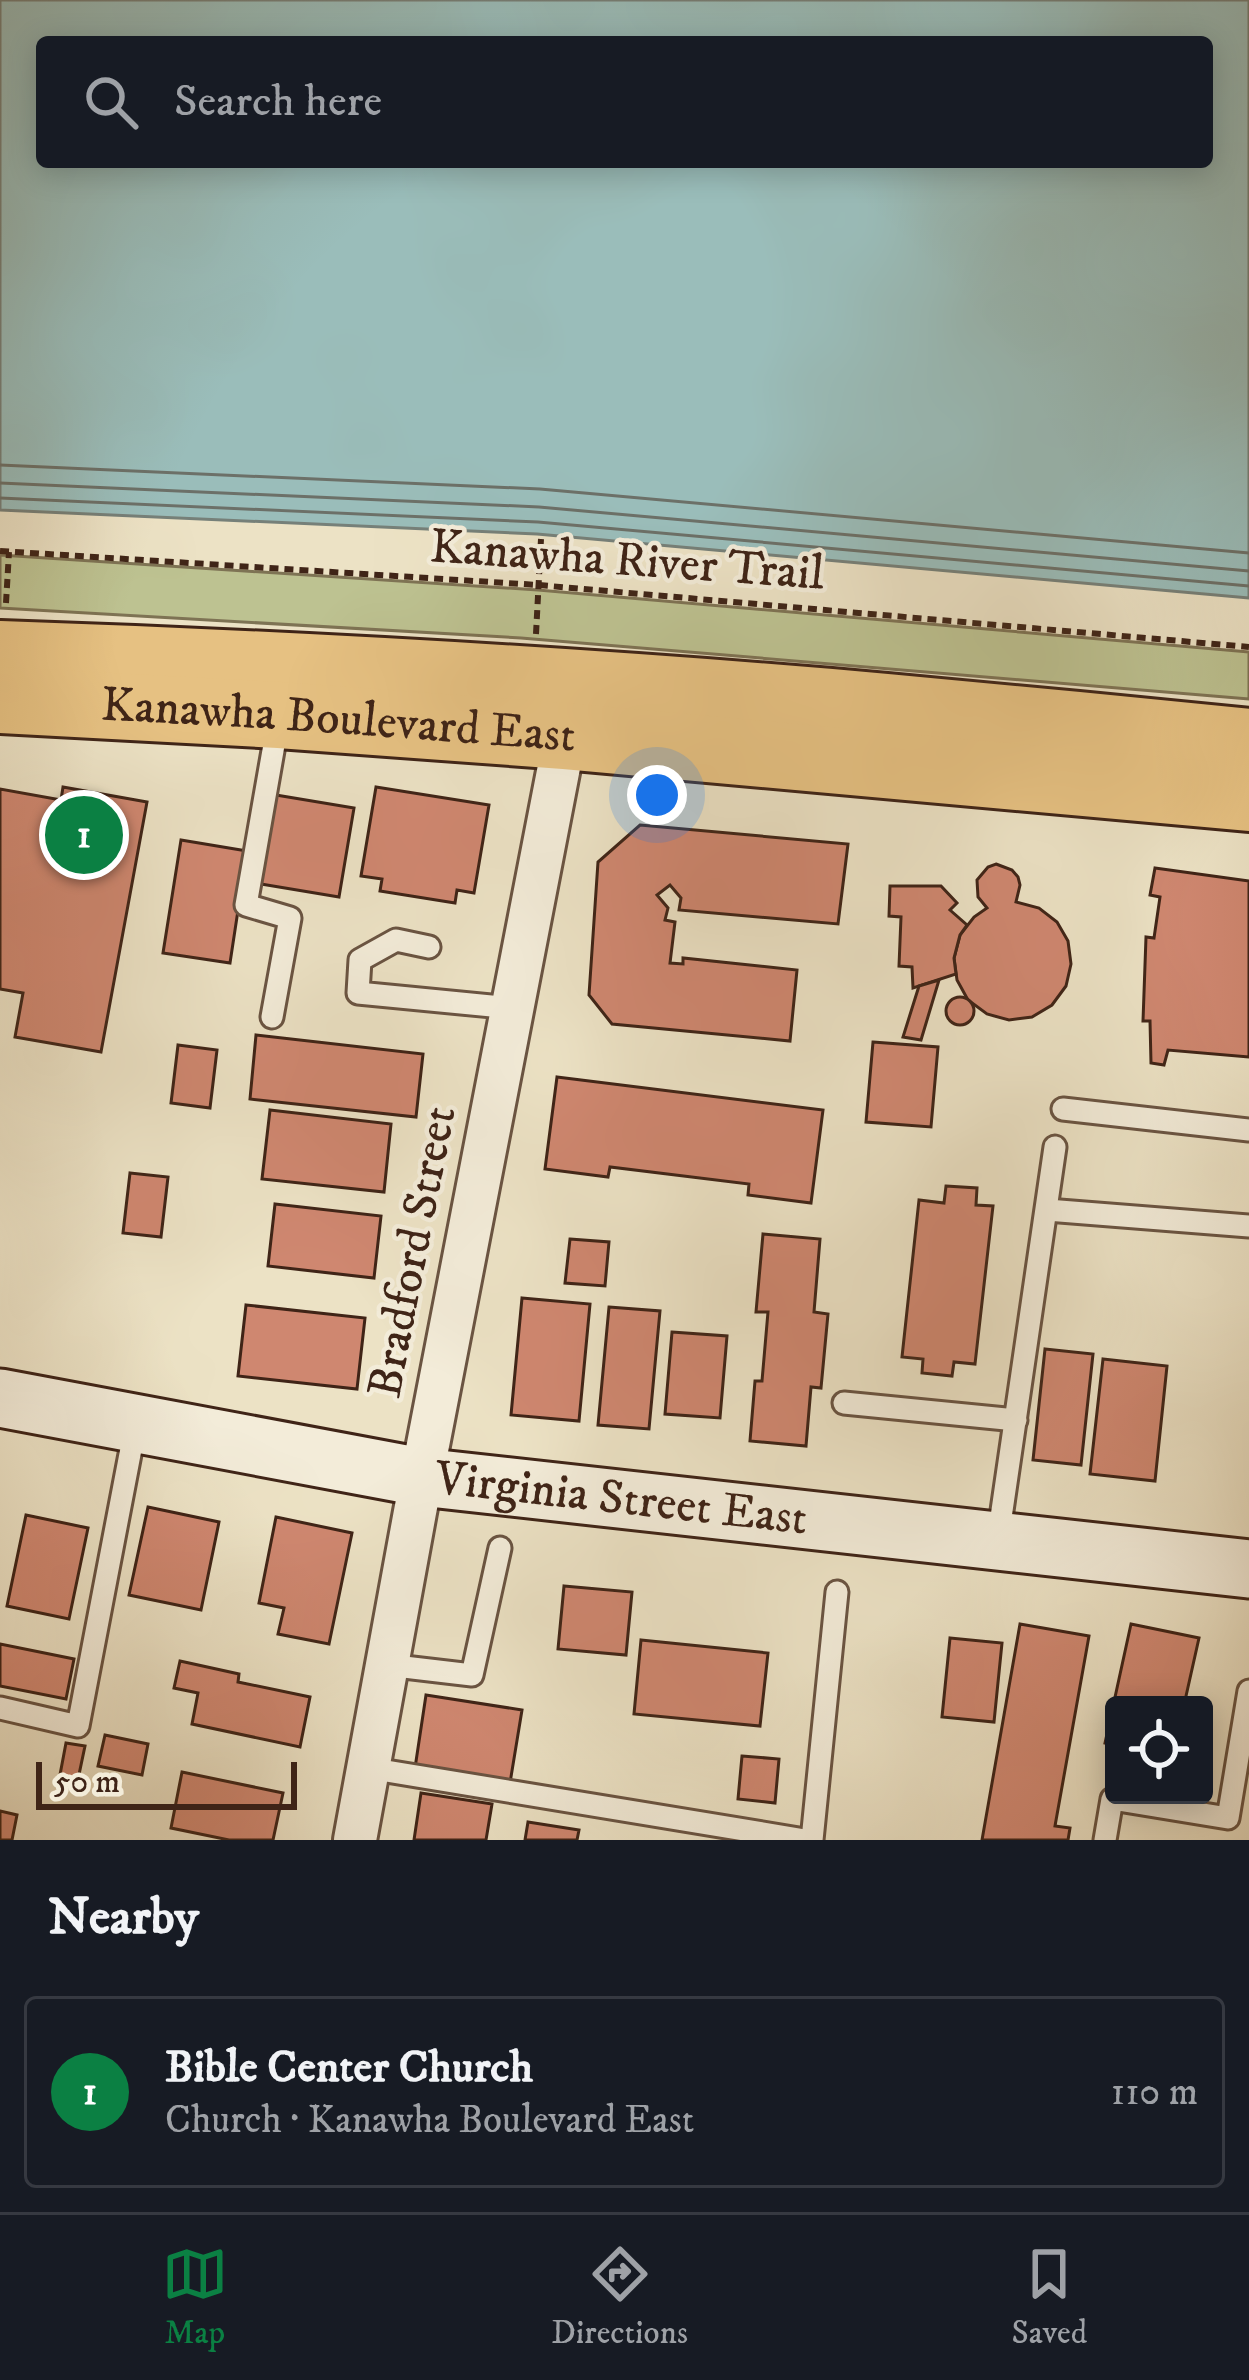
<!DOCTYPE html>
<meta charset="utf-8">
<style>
body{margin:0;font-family:"IM FELL DW Pica",serif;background:#20242c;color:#f1f3f6}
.controls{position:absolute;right:36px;bottom:36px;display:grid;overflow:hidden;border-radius:12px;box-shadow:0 6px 30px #0003}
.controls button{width:108px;height:108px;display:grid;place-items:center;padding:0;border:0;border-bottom:3px solid #363941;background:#171b24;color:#f1f3f6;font:60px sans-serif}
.scale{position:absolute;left:36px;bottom:30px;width:261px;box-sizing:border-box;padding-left:12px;border:6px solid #3f2417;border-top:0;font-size:33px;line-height:42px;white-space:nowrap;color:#3f2417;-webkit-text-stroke:9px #f3ecd9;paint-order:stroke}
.you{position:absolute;left:657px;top:795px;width:42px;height:42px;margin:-30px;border:9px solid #fff;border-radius:50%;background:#1a73e8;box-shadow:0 0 0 18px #1a73e833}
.badge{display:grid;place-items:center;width:78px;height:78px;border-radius:50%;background:#0b8043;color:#fff;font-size:39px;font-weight:700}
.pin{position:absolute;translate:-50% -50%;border:6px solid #fff;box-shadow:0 3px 12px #0006}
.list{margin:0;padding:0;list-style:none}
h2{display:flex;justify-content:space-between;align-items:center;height:156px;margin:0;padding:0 48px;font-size:51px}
h2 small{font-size:39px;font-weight:400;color:#9ea1a6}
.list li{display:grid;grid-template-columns:78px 1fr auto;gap:36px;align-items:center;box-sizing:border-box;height:192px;margin:0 24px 24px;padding:0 24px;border:3px solid #363941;border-radius:12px}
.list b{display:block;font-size:45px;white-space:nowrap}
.list p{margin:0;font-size:39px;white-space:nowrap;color:#9ea1a6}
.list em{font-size:39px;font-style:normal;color:#9ea1a6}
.icon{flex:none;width:66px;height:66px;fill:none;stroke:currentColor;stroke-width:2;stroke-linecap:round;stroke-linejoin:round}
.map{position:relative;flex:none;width:1249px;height:1840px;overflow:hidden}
.search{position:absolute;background:#171b24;box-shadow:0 6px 30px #0003;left:36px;right:36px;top:36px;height:132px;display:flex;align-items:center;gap:30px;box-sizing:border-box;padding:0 42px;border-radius:12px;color:#9ea1a6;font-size:45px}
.sheet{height:372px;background:#171b24}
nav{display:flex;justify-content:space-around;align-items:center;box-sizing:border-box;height:168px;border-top:3px solid #363941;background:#171b24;font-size:33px;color:#9ea1a6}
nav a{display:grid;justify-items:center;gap:6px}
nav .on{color:#0b8043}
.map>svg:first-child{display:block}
</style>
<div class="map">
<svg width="1249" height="1840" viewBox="0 0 1249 1840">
<rect width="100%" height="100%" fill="#ece2c5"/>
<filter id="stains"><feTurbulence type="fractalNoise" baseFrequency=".00167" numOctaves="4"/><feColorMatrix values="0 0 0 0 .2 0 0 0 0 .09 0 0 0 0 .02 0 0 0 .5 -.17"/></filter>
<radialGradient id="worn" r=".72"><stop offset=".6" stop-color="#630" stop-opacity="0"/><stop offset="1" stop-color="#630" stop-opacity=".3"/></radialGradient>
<path fill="#bdc291" stroke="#7e7354" stroke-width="3" d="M0 555 538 590 1249 652V699L521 638 0 608Z"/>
<path fill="#9abdba" stroke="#768079" stroke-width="3" fill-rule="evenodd" d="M0 0H1249V598L537 534 0 510ZM42 42H1207V162H42Z"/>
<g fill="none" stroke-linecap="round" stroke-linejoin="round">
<g stroke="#6c7068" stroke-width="3">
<path d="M0 465 540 489 1249 553"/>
<path d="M0 483 539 507 1249 571"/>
<path d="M0 498 538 522 1249 586"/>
</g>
</g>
<g fill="#cf8770" stroke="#3f2417" stroke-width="3">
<path d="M63 787 147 802 101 1052 15 1037 23 993 0 989V789L61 800Z"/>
<path d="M376 787 489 805 474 893 457 890 455 903 380 891 382 879 361 876Z"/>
<path d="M276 795 354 808 339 897 261 884Z"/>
<path d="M640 825 848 844 838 924 679 910 681 898 670 885 657 895 668 908 665 920 675 922 670 963 683 964V958L797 970 790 1041 612 1024 589 995 598 862Z"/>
<path d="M181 840 247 851 230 963 163 953Z"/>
<path d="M996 864 1012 870 1018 877 1020 885 1016 902 1039 908 1057 922 1068 941 1071 964 1066 986 1052 1005 1032 1017 1009 1020 987 1014 968 1000 957 980 954 958 960 935 974 917 987 908 978 897 977 880 988 867Z"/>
<path d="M1155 868 1249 881V1057L1168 1050 1164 1065 1151 1063 1150 1021H1143L1146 937 1154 938 1160 897 1150 895Z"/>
<path d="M890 886H941L957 903 950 910 967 925 960 935 954 958 956 974 913 988 912 967 899 966 901 917 889 916Z"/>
<path d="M939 980 921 1040 903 1037 919 986Z"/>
<circle cx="960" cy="1011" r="14"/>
<path d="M256 1035 423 1054 416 1117 250 1099Z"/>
<path d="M873 1042 938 1047 931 1127 866 1122Z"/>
<path d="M178 1045 217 1050 210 1108 171 1103Z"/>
<path d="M557 1077 823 1110 811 1203 748 1195 749 1184 610 1167 608 1177 545 1169Z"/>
<path d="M270 1110 391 1124 384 1192 262 1179Z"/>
<path d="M130 1173 168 1177 161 1237 123 1233Z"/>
<path d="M946 1186 977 1188 976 1205 993 1206 975 1364 954 1362 952 1376 922 1373 923 1359 902 1357 919 1200 944 1203Z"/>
<path d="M275 1204 381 1216 374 1278 268 1266Z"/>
<path d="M763 1234 820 1239 814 1312 828 1314 821 1388 811 1387 806 1446 750 1441 755 1381H762L768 1312H756Z"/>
<path d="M570 1239 609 1242 605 1286 565 1283Z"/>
<path d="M522 1298 590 1304 579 1421 511 1415Z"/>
<path d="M246 1305 365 1318 357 1389 238 1376Z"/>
<path d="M609 1307 660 1311 649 1429 598 1425Z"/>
<path d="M672 1332 727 1336 720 1418 665 1414Z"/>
<path d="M1045 1349 1093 1354 1081 1465 1033 1460Z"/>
<path d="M1103 1359 1167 1366 1155 1481 1090 1474Z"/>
<path d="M148 1507 219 1522 201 1610 129 1595Z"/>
<path d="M26 1515 88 1528 69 1619 7 1606Z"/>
<path d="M276 1517 352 1533 329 1644 278 1634 284 1608 259 1603Z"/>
<path d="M564 1586 632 1592 626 1655 558 1649Z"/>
<path d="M1020 1624 1089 1636 1055 1826 1070 1828 1068 1840H982Z"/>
<path d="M1131 1624 1199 1638 1184 1705H1114V1745L1105 1743Z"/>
<path d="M950 1638 1002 1643 994 1722 942 1717Z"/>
<path d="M641 1640 768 1653 760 1726 634 1714Z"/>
<path d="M0 1644 74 1659 66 1699 0 1686Z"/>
<path d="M180 1661 239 1674 238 1682 310 1697 300 1747 192 1724 198 1693 174 1688Z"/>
<path d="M426 1695 522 1710 510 1783 415 1768Z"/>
<path d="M105 1735 148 1744 142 1775 98 1766Z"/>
<path d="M66 1743 85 1746 77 1784 59 1780Z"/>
<path d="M742 1756 779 1759 775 1803 738 1799Z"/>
<path d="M182 1772 283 1793 273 1840H229L171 1828Z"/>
<path d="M421 1793 492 1804 486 1840H414Z"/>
<path d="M0 1811 17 1815 12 1840H0Z"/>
<path d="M528 1822 579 1830 577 1840H525Z"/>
</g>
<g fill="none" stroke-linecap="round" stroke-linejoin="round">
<g stroke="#6a5442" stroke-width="27">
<g id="lane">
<path d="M429 947 396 940 360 960 358 993 512 1008"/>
<path d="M272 1017 290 918 246 905 278 722"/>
<path d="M1063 1109 1249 1130"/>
<path d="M1047 1210 1249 1226"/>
<path d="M844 1403 1016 1420"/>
<path d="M998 1538 1055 1147"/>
<path d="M387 1665 472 1675 500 1548"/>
<path d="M0 1708 78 1726 135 1428"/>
<path d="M368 1768 805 1840"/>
<path d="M812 1840 837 1592"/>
<path d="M1105 1840 1112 1799 1228 1818 1249 1691"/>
</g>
</g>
<g stroke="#6a5442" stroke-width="48">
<path id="street" d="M355 1840 415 1512 569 715"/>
</g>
<g stroke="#3f2417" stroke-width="63">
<g id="secondary">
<path id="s1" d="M0 1398 421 1477 1249 1569"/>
</g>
</g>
<g stroke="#3f2417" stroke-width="72">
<g id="primary">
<path d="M0 654C296 664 592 681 888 707 1008 718 1129 730 1249 742"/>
<path id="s2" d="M0 700 279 715 565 736 1249 798"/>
</g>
</g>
<g stroke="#3f2417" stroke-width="6" stroke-dasharray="9 6" stroke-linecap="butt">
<path d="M0 551 538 585 1249 647"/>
<path d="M6 603 9 552"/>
<path d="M536 634 541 539"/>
</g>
<use href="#lane" stroke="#f3ecd9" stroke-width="21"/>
<use href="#street" stroke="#f3ecd9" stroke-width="42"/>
<use href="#secondary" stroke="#f3ecd9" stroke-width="57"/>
<use href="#primary" stroke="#e6c182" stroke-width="66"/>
</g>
<g text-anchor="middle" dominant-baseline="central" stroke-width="9" stroke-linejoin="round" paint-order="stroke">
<g font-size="48" fill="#3f2417" stroke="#f3ecd9">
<text transform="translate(627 561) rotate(4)">Kanawha River Trail</text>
<text stroke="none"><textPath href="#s2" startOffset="339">Kanawha Boulevard East</textPath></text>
<text transform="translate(413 1252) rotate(-79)">Bradford Street</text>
<text stroke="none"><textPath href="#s1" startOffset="630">Virginia Street East</textPath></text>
</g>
</g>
<rect width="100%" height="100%" filter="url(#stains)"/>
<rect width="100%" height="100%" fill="url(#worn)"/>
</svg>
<div class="controls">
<button><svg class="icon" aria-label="locate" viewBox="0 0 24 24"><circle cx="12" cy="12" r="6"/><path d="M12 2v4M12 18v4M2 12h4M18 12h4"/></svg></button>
</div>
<div class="scale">50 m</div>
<div class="you"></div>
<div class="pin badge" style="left:84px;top:835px">1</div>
<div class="search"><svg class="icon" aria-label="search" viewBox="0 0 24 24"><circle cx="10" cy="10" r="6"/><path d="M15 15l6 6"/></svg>Search here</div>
</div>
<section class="sheet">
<h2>Nearby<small></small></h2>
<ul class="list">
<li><span class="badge">1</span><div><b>Bible Center Church</b><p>Church · Kanawha Boulevard East</p></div><em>110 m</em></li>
</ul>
</section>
<nav>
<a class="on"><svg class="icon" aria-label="map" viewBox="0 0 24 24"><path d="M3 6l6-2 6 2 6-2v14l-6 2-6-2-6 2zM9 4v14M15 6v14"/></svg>Map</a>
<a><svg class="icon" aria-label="directions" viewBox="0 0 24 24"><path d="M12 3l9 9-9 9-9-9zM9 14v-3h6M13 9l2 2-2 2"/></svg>Directions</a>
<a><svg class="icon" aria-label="saved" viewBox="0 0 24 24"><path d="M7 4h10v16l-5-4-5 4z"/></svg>Saved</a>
</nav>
